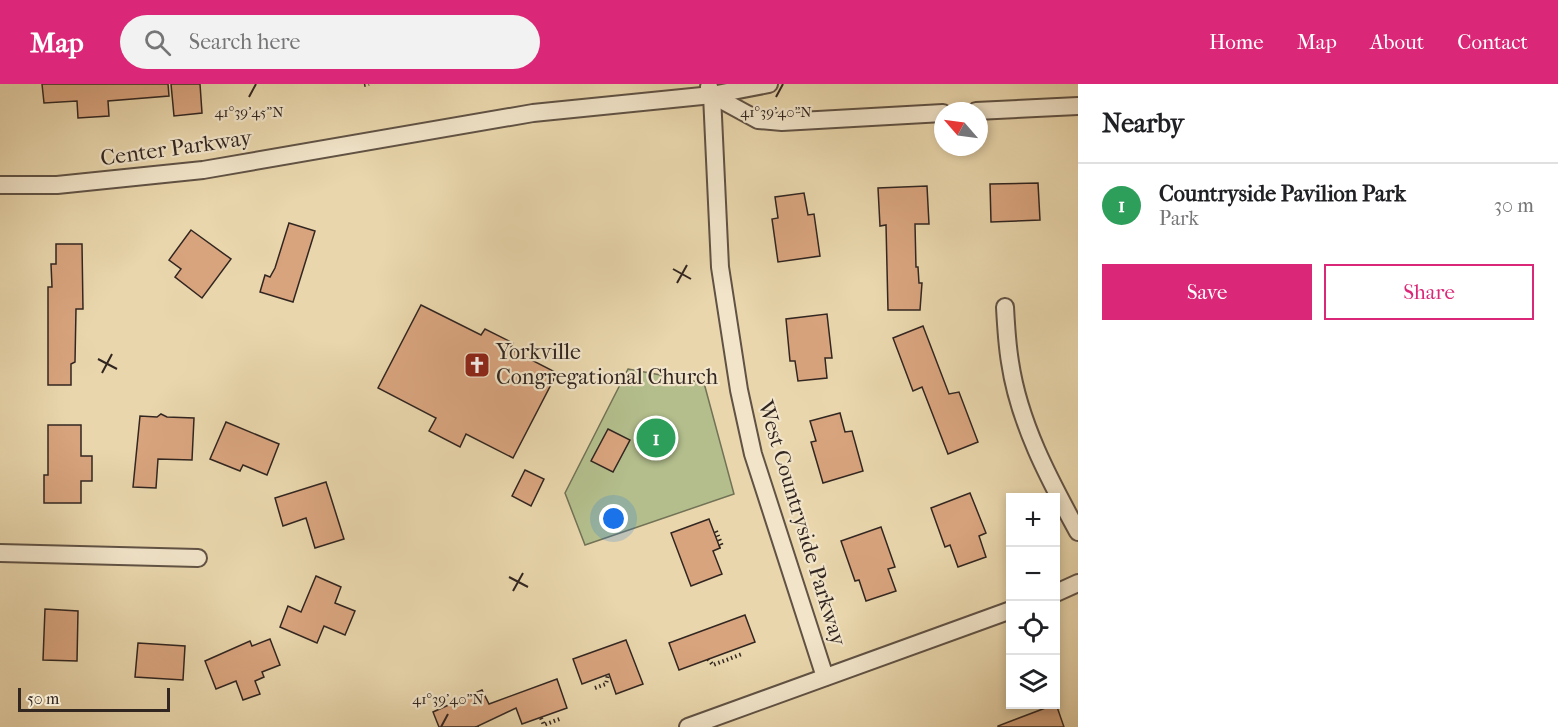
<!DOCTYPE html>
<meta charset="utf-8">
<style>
body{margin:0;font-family:"IM FELL French Canon",serif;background:#f2f2f2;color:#202124}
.controls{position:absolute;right:18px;bottom:18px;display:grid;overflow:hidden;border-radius:0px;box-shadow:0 3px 9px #0003}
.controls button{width:54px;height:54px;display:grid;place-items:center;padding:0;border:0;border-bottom:2px solid #e0e0e0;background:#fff;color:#202124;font:30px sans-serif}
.compass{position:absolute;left:934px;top:18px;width:54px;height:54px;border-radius:50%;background:#fff;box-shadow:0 3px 9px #0003;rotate:298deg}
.scale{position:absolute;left:18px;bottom:15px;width:152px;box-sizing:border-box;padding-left:6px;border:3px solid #322621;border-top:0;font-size:16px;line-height:21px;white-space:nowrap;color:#322621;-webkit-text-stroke:4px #f1e4c9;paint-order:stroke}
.you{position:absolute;left:614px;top:435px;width:21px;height:21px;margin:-15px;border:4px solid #fff;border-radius:50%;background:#1a73e8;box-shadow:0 0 0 9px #1a73e833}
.badge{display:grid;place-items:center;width:39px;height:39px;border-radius:50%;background:#db2777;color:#fff;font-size:20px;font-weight:700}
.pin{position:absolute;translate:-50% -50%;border:3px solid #fff;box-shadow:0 2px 6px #0006}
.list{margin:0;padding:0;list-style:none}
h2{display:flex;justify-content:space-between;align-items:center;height:78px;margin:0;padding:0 24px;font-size:26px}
h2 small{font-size:20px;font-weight:400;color:#757577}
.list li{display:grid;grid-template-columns:39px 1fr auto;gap:18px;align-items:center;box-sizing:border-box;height:84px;padding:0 24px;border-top:2px solid #e0e0e0}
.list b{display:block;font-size:22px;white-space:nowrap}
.list p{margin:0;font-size:20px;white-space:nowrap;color:#757577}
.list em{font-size:20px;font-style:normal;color:#757577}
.actions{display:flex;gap:12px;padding:18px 24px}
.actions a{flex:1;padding:14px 0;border:2px solid #db2777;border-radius:0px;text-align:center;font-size:21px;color:#db2777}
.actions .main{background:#db2777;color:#fff}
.icon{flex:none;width:33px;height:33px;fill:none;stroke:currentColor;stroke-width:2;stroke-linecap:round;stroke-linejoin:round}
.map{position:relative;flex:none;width:1078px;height:643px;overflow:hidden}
header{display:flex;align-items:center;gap:36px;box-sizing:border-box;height:84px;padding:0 30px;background:#db2777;color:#fff}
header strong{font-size:28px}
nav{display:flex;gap:33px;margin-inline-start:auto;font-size:21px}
.search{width:420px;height:54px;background:#f2f2f2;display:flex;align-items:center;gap:15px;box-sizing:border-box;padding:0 21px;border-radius:33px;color:#757577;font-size:22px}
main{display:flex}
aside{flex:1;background:#fff}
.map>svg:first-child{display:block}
</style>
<header>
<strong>Map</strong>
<div class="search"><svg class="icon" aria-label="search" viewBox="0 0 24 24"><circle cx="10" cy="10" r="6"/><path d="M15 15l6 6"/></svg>Search here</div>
<nav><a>Home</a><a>Map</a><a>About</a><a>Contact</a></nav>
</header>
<main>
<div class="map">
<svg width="1078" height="643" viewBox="0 0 1078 643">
<rect width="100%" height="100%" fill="#e9d6ac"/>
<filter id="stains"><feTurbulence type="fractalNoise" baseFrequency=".00333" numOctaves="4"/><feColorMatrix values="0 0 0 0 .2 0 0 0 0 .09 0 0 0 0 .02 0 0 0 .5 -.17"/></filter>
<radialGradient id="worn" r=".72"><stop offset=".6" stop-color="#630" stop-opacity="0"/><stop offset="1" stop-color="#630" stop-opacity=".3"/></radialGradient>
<path fill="#b3be8c" stroke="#727256" stroke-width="1.5" d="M628 285 704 299 734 410 585 461 565 409Z"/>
<g fill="#d8a47e" stroke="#322621" stroke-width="1.5">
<path d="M42 0H168L169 12 108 17 109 32 78 34 77 17 44 19Z"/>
<path d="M171 0H200L202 29 174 32Z"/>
<path d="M1038 99 1040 136 991 138 990 100Z"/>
<path d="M927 102 929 140H915L916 183H918L919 199H922L920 226H888L886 141 880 142 878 104Z"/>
<path d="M804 109 808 131 814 130 820 172 778 178 772 135 778 134 775 113Z"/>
<path d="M289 139 315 147 293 218 260 208 265 191 270 193 275 184Z"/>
<path d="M191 146 231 175 202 214 175 193 181 185 169 176Z"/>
<path d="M56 160H82L83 225H76L75 278 71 280V301H48V203H52L51 180H56Z"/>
<path d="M421 221 481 251 485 245 513 259 510 265 557 289 513 374 466 350 460 363 429 347 436 334 378 304Z"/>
<path d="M827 230 832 274H825L827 294 798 297 795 277H790L786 235Z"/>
<path d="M923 242 949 310 959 308 978 358 948 370 922 303 913 307 893 254Z"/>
<path d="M840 329 845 348 852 347 863 387 823 399 811 358 816 357 810 337Z"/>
<path d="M161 330 167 333 194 334 192 376 158 375 156 404 133 403 140 332 157 333Z"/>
<path d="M226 338 279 360 267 391 243 381 240 387 210 375Z"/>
<path d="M48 341H81V372H92V397H81V419H44V391H48Z"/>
<path d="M608 345 630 356 613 388 591 377Z"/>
<path d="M525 386 544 395 531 422 512 412Z"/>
<path d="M326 398 344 455 315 464 306 434 283 442 275 414Z"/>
<path d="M970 409 986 449 979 452 986 473 958 483 950 461 945 463 931 424Z"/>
<path d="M709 435 720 464 713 467 722 490 691 502 671 449Z"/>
<path d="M881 443 895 483 888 485 896 507 866 517 859 496 855 497 841 457Z"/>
<path d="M316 492 341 503 335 519 355 527 345 551 324 542 317 559 280 543 288 522 301 528Z"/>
<path d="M45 525 78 527 77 577 43 576Z"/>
<path d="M745 531 755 558 679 586 669 559Z"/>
<path d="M270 555 280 581 262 588 264 593 255 597 260 610 243 616 236 597 216 605 205 577 250 557 252 562Z"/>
<path d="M626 556 643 600 616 610 609 590 582 600 573 575Z"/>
<path d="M138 559 185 562 183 596 135 593Z"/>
<path d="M557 595 567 624 522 640 516 624 476 643H439L433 628 482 606 489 620Z"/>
<path d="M1056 620 1064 643H998V642Z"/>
</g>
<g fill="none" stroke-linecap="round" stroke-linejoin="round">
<g stroke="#605244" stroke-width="20">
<g id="minor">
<path d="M709 3 712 11 720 183 739 306 753 370 825 593"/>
<path d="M712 11 758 36 782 38 943 29"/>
<path d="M976 27 1078 22"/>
<path d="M0 101H57L203 86 533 29 712 11 769 0"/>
<path d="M1005 223C1006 242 1007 260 1010 278 1019 339 1049 395 1078 448"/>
<path d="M0 469 198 474"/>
<path d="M1056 509 1078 499"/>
<path d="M688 643 1011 526"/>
</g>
</g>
<g stroke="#322621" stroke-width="4" stroke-dasharray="1.5 3" stroke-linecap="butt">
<path d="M364 1 369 0"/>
<path d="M716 447 722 462 719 463"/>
<path d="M708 575 713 581 742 570"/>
<path d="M595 604 606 600 608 590"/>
<path d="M541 634 544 641 562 634"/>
<path d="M477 642V643"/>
</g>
<use href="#minor" stroke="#f1e4c9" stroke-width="16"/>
</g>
<path fill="none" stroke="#322621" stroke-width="2" d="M249 13 256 0M776 13 783 0M673 185 691 195M677 199 687 181M98 275 117 285M102 289 112 270M509 493 528 503M513 507 523 489M441 643 448 630"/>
<defs>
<g id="church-square" transform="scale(1.35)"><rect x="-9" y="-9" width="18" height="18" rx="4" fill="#8f2418" stroke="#f1e4c9"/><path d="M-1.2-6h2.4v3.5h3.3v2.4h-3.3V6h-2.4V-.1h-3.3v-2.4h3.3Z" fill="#fff"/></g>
</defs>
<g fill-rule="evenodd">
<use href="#church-square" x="477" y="281"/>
</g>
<g text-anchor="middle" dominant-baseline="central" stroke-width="4.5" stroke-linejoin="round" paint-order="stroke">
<g font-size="22" fill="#322621" stroke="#f1e4c9">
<text transform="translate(176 64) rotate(-8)">Center Parkway</text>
<text transform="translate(802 439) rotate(73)">West Countryside Parkway</text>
</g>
<g font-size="22" fill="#322621" stroke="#f1e4c9" text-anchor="start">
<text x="496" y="268">Yorkville<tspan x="496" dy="25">Congregational Church</tspan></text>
</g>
</g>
<g font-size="15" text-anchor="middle" fill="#322621" stroke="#f1e4c9" stroke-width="4.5" stroke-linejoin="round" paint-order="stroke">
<text x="249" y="33">41°39'45"N</text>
<text x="776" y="33">41°39'40"N</text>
<text x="448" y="620">41°39'40"N</text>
</g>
<rect width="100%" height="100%" filter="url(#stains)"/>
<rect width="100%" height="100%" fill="url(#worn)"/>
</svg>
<div class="controls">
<button>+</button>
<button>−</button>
<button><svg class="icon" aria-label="locate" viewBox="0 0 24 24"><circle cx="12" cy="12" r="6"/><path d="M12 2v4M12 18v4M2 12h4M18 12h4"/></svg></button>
<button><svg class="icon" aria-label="layers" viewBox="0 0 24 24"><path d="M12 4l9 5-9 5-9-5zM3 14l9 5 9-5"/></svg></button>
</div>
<svg class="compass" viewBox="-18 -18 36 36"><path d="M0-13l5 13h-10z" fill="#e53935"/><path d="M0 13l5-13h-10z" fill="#757577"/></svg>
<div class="scale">50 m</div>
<div class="you"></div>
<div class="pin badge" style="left:656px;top:354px;background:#2e9e5b">1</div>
</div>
<aside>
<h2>Nearby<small></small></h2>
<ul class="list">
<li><span class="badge" style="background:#2e9e5b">1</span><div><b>Countryside Pavilion Park</b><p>Park</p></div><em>30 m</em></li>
</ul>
<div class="actions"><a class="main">Save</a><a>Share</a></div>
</aside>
</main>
